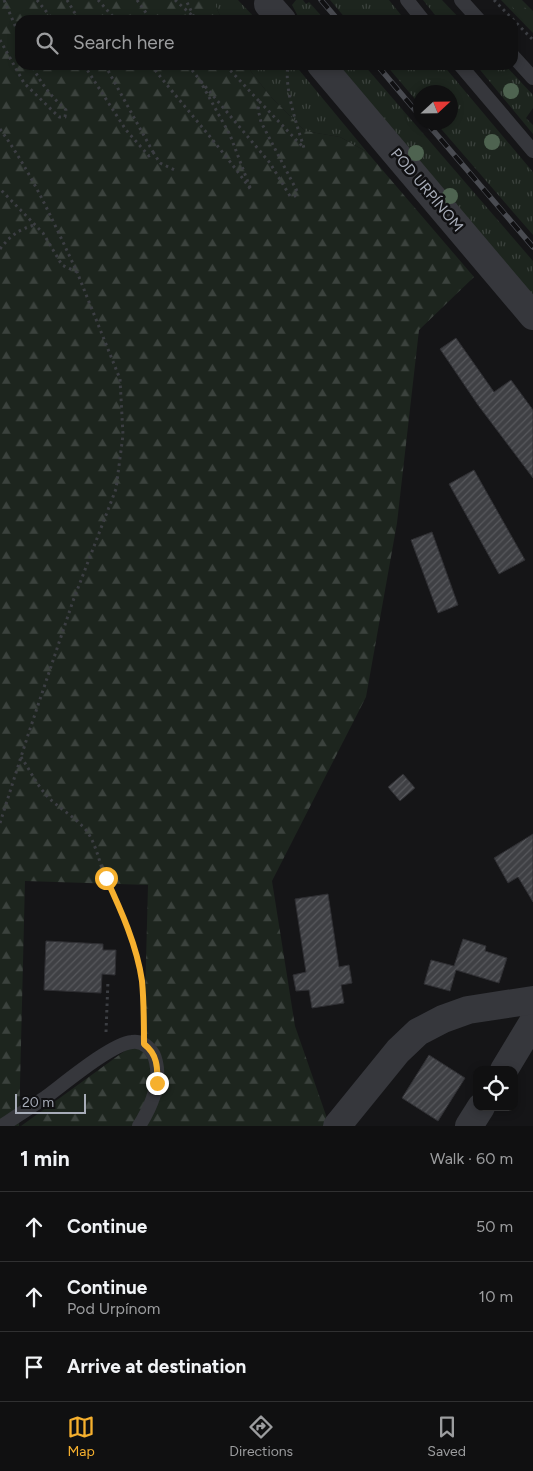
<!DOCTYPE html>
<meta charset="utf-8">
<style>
body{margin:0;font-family:Figtree,sans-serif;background:#19191a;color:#f1f3f6}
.controls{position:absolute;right:15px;bottom:15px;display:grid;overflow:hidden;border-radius:10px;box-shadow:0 2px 8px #0003}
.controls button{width:45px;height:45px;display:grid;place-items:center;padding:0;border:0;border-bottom:1px solid #303031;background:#101011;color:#f1f3f6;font:25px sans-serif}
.compass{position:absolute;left:413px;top:85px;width:45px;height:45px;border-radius:50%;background:#101011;box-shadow:0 2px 8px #0003;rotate:68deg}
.scale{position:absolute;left:15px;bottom:12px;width:71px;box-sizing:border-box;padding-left:5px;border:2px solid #a7acb8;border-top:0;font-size:14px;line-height:18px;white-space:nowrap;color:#a7acb8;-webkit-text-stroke:4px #101012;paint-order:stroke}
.stop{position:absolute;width:15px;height:15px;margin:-11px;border:4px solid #f6b02e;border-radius:50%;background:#fff}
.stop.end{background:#f6b02e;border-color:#fff;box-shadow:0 1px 5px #0008}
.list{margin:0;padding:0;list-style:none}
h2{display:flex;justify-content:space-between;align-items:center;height:65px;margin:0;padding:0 20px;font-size:21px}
h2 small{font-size:16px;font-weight:400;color:#9c9d9f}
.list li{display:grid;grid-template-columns:32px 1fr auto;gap:15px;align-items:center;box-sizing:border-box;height:70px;padding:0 20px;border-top:1px solid #303031}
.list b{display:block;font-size:19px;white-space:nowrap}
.list p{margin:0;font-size:16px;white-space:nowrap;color:#9c9d9f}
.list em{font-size:16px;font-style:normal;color:#9c9d9f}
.icon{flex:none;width:28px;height:28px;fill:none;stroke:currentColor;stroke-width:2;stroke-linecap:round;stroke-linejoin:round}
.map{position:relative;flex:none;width:533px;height:1126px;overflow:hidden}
.search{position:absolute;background:#101011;box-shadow:0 2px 8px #0003;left:15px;right:15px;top:15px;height:55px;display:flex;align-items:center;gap:12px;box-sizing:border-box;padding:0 18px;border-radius:15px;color:#9c9d9f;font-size:19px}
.sheet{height:275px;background:#101011}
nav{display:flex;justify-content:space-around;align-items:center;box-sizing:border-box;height:70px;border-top:1px solid #303031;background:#101011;font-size:14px;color:#9c9d9f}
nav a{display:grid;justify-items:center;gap:2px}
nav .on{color:#f6b02e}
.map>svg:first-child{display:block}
</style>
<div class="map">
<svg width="533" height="1126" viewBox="0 0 533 1126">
<defs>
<pattern id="grass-tufts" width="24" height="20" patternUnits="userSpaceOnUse" patternTransform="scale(1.25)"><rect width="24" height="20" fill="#1d251e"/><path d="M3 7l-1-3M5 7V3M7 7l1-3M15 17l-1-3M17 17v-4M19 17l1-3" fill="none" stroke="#3b423d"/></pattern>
<pattern id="forest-firs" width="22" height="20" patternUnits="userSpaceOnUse" patternTransform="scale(1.25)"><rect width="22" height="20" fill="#1d251e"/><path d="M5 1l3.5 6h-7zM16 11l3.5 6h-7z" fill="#3b423d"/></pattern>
<pattern id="building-hatch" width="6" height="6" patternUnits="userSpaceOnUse" patternTransform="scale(1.25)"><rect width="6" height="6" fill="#3f4044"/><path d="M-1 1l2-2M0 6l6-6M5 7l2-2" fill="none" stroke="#58595d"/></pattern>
</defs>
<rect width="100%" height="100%" fill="#151517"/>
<g fill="url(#grass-tufts)">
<path d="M216 0H238L257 20H222L216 7Z"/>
<path d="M296 0H303L306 4 309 2 325 20H300L292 5Z"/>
<path d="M330 0H389L405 20H347Z"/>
<path d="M423 0H442L461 20H439Z"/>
<path d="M501 0H522L533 11V33Z"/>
<path d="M246 65H295L367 152 340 137 305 131 270 96Z"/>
<path d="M337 65H364L533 261V300Z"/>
<path d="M386 65H443L533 172V235L436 123 450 122V92H420V105Z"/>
<path d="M476 65H505L533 95V108L526 118 533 125V134Z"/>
</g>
<g fill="url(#forest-firs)">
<path d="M0 0H216V7L222 20H20V65H246L270 96 305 131 340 137 367 152 474 277 419 330 397 523 366 697 272 881 295 1026 329 1124 327 1126H21L144 1037 148 885 25 881 19 1126H0Z"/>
<path d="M506 0H518L533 16V29Z"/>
</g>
<g fill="url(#building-hatch)" stroke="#2f2f33">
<path d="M456 338 494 392 511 380 533 410V478L478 405 440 349Z"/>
<path d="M474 470 525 560 499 574 449 484Z"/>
<path d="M432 532 458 605 438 613 411 540Z"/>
<path d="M403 774 415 788 400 801 388 787Z"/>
<path d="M533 834V902L518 877 508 883 494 858Z"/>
<path d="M328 894 339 967 349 965 352 983 341 985 344 1003 312 1008 309 990 296 991 293 975 306 972 295 899Z"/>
<path d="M463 939 486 946 485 951 507 958 499 983 456 970 450 991 424 984 431 960 454 966Z"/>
<path d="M46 941 103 944V950H116L115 975 102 974 101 993 44 990Z"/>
<path d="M429 1055 465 1078 438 1121 402 1098Z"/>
</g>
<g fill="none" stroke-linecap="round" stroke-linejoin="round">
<g stroke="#3c3e43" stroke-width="3" stroke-dasharray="2.5 4" stroke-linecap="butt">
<path d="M4 0 20 37"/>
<path d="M37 0 53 20"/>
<path d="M67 0 79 20"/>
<path d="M98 0 116 20"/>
<path d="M137 0 151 20"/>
<path d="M175 0 194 17 186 0"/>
<path d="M494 0 533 40"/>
<path d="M0 40 24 83 59 117H65L66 110C52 97 40 83 32 65"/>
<path d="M84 65 126 130 149 156 153 152 105 65"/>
<path d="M151 65C184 107 220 146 251 190L230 135 199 79 270 163 290 196H295L297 191 261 122 258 109 260 102 304 148C297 125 284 89 288 65"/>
<path d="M188 65 199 79"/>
<path d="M231 65 229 69 260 102"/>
<path d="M0 129C32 173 54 223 77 272L62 265 43 233 0 189"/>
<path d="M153 152 160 163 177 171"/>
<path d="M0 249C10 236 19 229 35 225"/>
<path d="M21 757C30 770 37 786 49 798 60 809 75 817 86 830 97 845 99 863 106 879 117 905 130 930 137 958 143 980 143 1003 144 1026"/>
<path d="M0 823 28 735 73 601 116 489 123 435 120 379 77 272"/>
<path d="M106 1032 108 980"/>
</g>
<g stroke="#36373c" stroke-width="14">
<path d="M407 0 423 20"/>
<path d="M461 0 479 20"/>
<path d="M513 56 533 78"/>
<path d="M460 65 533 151"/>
<path d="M2 1126C16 1116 31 1107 46 1097 65 1083 111 1044 132 1042 144 1040 154 1051 156 1062 161 1084 151 1107 139 1126"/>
</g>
<g stroke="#36373c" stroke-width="28">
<path d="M268 4 282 20"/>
<path d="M321 65 533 316"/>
<path d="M504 1070 533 1022"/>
<path d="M337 1126 398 1051 418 1032 443 1019 468 1010 533 1000"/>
<path d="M469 1126 481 1107"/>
</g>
<g stroke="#494b51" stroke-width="5.5">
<g id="rail">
<path d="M321 0 338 20"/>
<path d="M377 65 420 116"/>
<path d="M426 122 533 247"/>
</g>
</g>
<use href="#rail" stroke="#101012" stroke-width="4" stroke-dasharray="11" stroke-linecap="butt"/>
</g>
<g fill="#4e6350">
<circle cx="511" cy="91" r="8"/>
<circle cx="492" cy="142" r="8"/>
<circle cx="416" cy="153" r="8"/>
<circle cx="450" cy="196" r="8"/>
</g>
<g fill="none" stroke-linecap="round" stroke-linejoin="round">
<path stroke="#f6b02e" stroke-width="6" d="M106 878C121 910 137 946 142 981 144 1002 144 1023 144 1044 157 1054 158 1067 157 1083"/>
</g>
<g text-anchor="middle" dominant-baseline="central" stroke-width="5" stroke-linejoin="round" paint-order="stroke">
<g font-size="15" fill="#a7acb8" stroke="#101012">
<text transform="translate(427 190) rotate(50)">POD URPÍNOM</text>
</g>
</g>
</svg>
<div class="controls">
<button><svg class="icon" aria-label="locate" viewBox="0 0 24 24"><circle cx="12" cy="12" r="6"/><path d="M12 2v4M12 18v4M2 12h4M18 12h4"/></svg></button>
</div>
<svg class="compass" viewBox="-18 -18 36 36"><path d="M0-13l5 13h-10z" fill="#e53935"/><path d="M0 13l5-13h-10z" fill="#9c9d9f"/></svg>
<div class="scale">20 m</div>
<div class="stop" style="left:106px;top:878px"></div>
<div class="stop end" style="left:157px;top:1083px"></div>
<div class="search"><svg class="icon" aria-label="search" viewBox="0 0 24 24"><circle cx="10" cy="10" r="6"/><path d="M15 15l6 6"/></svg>Search here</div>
</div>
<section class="sheet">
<h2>1 min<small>Walk · 60 m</small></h2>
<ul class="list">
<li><svg class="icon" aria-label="ahead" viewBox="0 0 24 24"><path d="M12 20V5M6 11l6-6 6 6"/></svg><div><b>Continue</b></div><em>50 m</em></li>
<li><svg class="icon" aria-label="ahead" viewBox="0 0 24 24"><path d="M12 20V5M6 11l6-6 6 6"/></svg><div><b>Continue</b><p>Pod Urpínom</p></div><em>10 m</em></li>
<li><svg class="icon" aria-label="arrive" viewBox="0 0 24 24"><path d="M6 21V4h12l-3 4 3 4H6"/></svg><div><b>Arrive at destination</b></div></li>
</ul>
</section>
<nav>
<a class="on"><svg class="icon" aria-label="map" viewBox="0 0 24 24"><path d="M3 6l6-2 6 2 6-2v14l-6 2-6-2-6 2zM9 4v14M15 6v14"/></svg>Map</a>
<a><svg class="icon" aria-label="directions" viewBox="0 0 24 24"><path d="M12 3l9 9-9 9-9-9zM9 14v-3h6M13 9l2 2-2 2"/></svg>Directions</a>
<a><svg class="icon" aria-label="saved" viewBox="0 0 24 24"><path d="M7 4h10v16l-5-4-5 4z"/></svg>Saved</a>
</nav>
